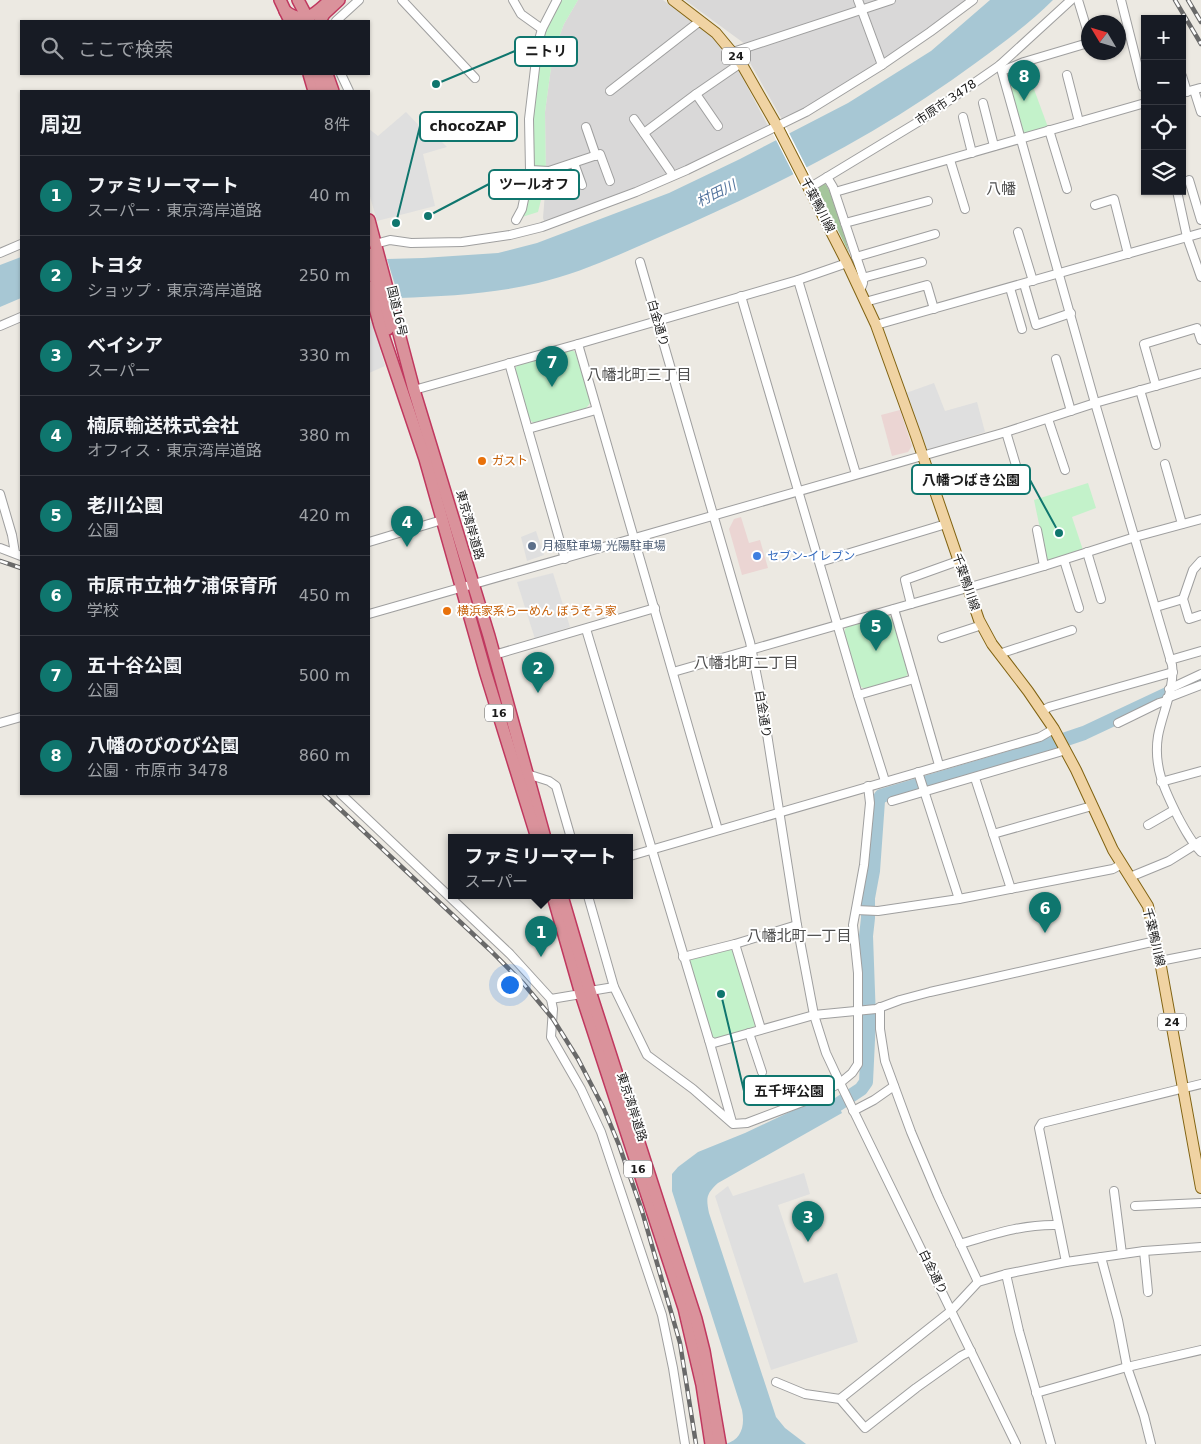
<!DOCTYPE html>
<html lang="ja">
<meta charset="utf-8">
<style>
body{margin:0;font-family:"DejaVu Sans","Noto Sans JP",sans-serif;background:#242831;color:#f1f3f6}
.controls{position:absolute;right:15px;top:15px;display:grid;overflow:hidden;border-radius:0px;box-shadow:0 1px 4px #0004}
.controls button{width:45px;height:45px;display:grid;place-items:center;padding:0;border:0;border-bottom:1px solid #363941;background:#171b24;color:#f1f3f6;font:25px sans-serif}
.compass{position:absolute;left:1081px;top:15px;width:45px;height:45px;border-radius:50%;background:#171b24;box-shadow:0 1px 4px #0004;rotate:308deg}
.you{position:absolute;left:509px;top:984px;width:18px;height:18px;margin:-12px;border:4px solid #fff;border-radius:50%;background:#1a73e8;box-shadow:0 0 0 8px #1a73e833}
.badge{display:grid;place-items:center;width:32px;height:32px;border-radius:50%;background:#0f766e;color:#fff;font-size:16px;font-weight:700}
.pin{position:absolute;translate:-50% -41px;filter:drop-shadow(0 1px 2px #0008)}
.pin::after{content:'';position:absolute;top:26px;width:18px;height:15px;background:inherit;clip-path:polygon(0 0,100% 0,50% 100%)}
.popup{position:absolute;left:448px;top:834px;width:185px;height:65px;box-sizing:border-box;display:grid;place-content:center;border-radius:0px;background:#171b24;filter:drop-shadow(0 1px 4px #0005);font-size:16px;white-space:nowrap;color:#9ea1a6}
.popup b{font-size:19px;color:#f1f3f6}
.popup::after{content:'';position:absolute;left:50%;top:100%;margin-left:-10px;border:10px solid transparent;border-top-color:#171b24}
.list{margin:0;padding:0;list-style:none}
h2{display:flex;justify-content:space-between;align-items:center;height:65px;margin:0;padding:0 20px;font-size:21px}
h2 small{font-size:16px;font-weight:400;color:#9ea1a6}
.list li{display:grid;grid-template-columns:32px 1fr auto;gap:15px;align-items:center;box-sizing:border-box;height:80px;padding:0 20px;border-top:1px solid #363941}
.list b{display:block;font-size:19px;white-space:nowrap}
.list p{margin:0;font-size:16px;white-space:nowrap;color:#9ea1a6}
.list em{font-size:16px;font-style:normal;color:#9ea1a6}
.icon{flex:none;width:28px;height:28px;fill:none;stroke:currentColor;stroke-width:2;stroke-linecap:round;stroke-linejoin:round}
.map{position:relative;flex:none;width:1201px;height:1444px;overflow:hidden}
.search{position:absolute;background:#171b24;box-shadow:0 1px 4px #0004;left:20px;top:20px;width:350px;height:55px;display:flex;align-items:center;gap:12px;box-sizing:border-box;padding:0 18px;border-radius:0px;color:#9ea1a6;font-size:19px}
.panel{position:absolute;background:#171b24;box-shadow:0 1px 4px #0004;left:20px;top:90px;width:350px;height:705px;border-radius:0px}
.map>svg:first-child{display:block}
</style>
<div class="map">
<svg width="1201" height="1444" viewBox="0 0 1201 1444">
<rect width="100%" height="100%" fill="#ece9e2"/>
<g fill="#d9d8d8">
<path d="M578 0H663L716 40 739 71 768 126 654 183 545 223 543 218 546 180 545 112 553 53 564 24Z"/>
<path d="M685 0H855L858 8 745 44Z"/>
<path d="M862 0H970L883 62Z"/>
<path d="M859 12 879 63 813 105 783 121 745 54 758 45Z"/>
</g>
<g fill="#ebd5d3">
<path d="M900 410 912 446 908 452 892 456 881 415Z"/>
<path d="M741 517 749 543 760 540 768 568 742 575 729 529 734 519Z"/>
</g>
<path fill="#a5c69c" d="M824 183C833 189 846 239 849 253L817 187Z"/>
<g fill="#c3f2ca">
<path d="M560 0H578L564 24 553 53 545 112 546 180 538 212 522 217 529 196 533 172 532 115 544 36 549 21Z"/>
<path d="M1024 62 1049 130 1021 138 1002 71Z"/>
<path d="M570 349 575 352 591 402 586 408 534 423 528 419 514 371 517 365Z"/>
<path d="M1088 483 1096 508 1072 517 1083 550 1047 562 1034 500Z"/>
<path d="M887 614 893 619 909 671 906 677 865 689 860 686 844 632 847 625Z"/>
<path d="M728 948 733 951 756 1024 753 1028 715 1039 709 1037 687 964 691 959Z"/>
</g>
<g fill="#dfdfdf">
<path d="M406 112 428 135H435L447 147 423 154 435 206 377 221 369 193V129L378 136Z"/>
<path d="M369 322H372L385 366 369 373Z"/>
<path d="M934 383 945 411 977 402 985 432 927 450 906 393Z"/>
<path d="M536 531 544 555 527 561 521 537Z"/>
<path d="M553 573 570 627 535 639 517 582Z"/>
<path d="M804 1173 810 1194 778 1205 804 1283 837 1273 858 1342 771 1370 715 1196 728 1186 733 1196Z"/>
</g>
<g fill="#a7c7d4">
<path d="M990 0H1053C1030 23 1003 43 977 62 881 133 773 188 664 235 623 253 581 273 538 283 492 294 446 296 399 298L387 259 423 258 498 253 537 243 669 193 740 159 848 103 931 51Z"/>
<path d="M21 257V298L0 307V265Z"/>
<path d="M832 1092 842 1113 718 1183C706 1194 706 1198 709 1213L776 1417 785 1428 806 1444H725C742 1440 745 1425 742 1410L672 1191V1174L678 1167 698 1152 745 1133Z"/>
</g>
<path fill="#fff" d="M785 125 812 178 799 185 772 132Z"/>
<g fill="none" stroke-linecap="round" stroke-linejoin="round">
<path stroke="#a7c7d4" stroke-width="14" d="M834 1107 861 1089 866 1082 869 1019 866 936 868 918V898L873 871 878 801 881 796 1016 756 1084 733 1201 678"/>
<g stroke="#9f9f9f" stroke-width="10">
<g id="minor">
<path d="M402 0 475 78"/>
<path d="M513 0 521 14 542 29"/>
<path d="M858 0 882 65"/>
<path d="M1078 0 1088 33"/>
<path d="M1121 0 1143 87"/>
<path d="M336 21 359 0"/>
<path d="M733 52 891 0"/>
<path d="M1000 65 1095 403 1172 665C1175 688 1162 714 1158 736 1153 767 1165 791 1178 817 1185 830 1191 842 1201 852"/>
<path d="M1002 71 1024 62 1088 43"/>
<path d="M341 74 349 91"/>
<path d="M1067 75 1079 122"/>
<path d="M1182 76 1187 92"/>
<path d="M1194 90 1201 112"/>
<path d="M610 91 700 21"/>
<path d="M1182 93 1200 88"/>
<path d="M696 94 718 126"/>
<path d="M983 103 994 146"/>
<path d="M963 117 972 153"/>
<path d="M634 119 670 171"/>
<path d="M586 127 596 156"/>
<path d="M1049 130 1067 189"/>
<path d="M644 133 696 94 741 63"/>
<path d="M950 160 965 209"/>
<path d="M574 163 582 185"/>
<path d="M530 170 549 171 600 154 610 181"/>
<path d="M827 177 833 187 862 274 863 283 860 291"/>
<path d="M1189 180 1201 220"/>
<path d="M809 188 918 122 1000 65 1071 0"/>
<path d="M1177 191 1187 237 1201 277"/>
<path d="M835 192 1145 103"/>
<path d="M1095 205 1114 199 1128 254"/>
<path d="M516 220 522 209 530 170 529 119 538 43 542 29 557 0"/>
<path d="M845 223 928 201"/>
<path d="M1018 232 1033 281"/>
<path d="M375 244 390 240 411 243 462 242 510 235 542 227 636 192 687 170 806 112 882 65 930 32 973 0"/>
<path d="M0 253 21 244"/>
<path d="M856 257 935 234"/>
<path d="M640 262 750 642 762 702 797 925 814 1015 826 1053 840 1083 1016 1444"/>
<path d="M798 280 856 474"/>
<path d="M862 280 866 277 922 262"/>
<path d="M1024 284 1036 325 1071 313"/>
<path d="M1010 288 1022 329"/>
<path d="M741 296 858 695 885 781"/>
<path d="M865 302 927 285 934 309"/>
<path d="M876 325 1201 233"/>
<path d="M0 326 21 317"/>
<path d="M578 344 718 830"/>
<path d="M1056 359 1071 411"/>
<path d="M509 363 565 559"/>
<path d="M1156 386 1144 344 1197 328 1201 340"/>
<path d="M414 390 578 344 798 280 847 263"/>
<path d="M1140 390 1156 445"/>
<path d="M1048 419 1065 470"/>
<path d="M528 429 596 410"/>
<path d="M1006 432 1021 482"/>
<path d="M1165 464 1182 524"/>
<path d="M0 494 12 535 15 553"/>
<path d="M1037 530 1044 566"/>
<path d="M369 542 442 520"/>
<path d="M0 548 21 556"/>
<path d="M1087 552 1101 599"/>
<path d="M1064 560 1079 608"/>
<path d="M1201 561 1193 570 1183 599 1189 619 1201 615"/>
<path d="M820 562 946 524"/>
<path d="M911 604 905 580 958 561"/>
<path d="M1156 607 1183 599"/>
<path d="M894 609 939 765"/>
<path d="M369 614 1006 432 1095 403 1201 373"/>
<path d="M586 629 709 1040 714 1043 814 1015 876 1009 900 1000 930 992 1156 941"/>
<path d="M942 638 982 625"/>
<path d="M999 654 1072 630"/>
<path d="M494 655 655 608"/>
<path d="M1170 660 1201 651"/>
<path d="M673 672 1044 566 1135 537 1201 519"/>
<path d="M1169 689 1201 674"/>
<path d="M858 695 914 679"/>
<path d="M1167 698 1201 685"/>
<path d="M1042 711 1049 707 1173 672"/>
<path d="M0 723 21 717"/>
<path d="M1118 723 1159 703 1166 701"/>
<path d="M918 772 959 899"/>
<path d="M527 774 549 781 556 786 571 838"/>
<path d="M975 778 1011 889"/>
<path d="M1161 782 1201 771"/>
<path d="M341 794 510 954 551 999 553 1009 551 1037 581 1089 601 1132 662 1315 673 1368 685 1444"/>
<path d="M892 801 1066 750"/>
<path d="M1148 825 1174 810"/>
<path d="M993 834 1092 806"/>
<path d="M630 856 1040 737 1054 729"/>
<path d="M1130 877 1169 861 1201 841"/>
<path d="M588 896 614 987 647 1055 693 1089 733 1124 747 1123 813 1098 840 1083 852 1073 858 1064V973L853 925 864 865 870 803 868 786"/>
<path d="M856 910 878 911 959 899 1113 869 1122 864"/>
<path d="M735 944 761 1029"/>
<path d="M683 957 735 944 797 925"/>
<path d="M1160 961 1201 953"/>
<path d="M590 991 614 987"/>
<path d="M551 999 581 994"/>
<path d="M880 1007V1029L885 1061 911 1132 938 1196 978 1282"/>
<path d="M749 1033 762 1072"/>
<path d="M709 1040 732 1122"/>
<path d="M853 1111 874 1100 894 1086"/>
<path d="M1114 1191 1122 1254"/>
<path d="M1135 1206 1201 1203"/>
<path d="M960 1244C994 1234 1023 1224 1058 1225"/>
<path d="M1144 1251 1148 1292"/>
<path d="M1101 1257 1118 1320 1127 1367 1144 1416 1151 1444"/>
<path d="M1066 1262 1039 1128 1042 1123 1201 1084"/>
<path d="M1006 1274 1019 1331 1051 1444"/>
<path d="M776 1382 805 1394 840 1399 865 1428 916 1388 961 1356 971 1351"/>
<path d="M1036 1393 1127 1367 1201 1350"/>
<path d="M840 1399 951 1311 978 1282 1006 1274 1066 1262 1144 1251 1201 1247"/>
</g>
</g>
<g stroke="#816312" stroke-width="12">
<path id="major" d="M673 0 716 33 741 63 777 126 847 263 876 325 916 436 979 620 992 644 1028 691 1054 729 1076 770 1113 850 1148 906 1160 961 1201 1188"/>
</g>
<g stroke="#c0385f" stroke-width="14">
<g id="highway">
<path d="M280 0 288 17"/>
<path d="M298 0 309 21"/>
<path d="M285 11C305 26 316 13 330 0"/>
<path d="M320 21 324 14 339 0"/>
<path d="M309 74 314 91"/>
<path d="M318 74 323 91"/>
<path d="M327 74 333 91"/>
<path d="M369 220 414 390 489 636 545 838"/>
<path d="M369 254 388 329"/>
<path d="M369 287 380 326 425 459 486 674 537 838"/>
<path d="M553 896 581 994 684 1308 702 1385 711 1444"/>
<path d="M562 896 589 988 696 1319 704 1351 720 1444"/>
</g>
</g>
<use href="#minor" stroke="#fff" stroke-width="8"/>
<use href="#major" stroke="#f0d3a3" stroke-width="10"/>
<use href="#highway" stroke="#da929b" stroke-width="11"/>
<g stroke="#696969" stroke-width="4.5">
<g id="rail">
<path d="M1175 0 1201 44"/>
<path d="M1188 0 1201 22"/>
<path d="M0 561 21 568"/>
<path d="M324 794 490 950 523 983 553 1019 578 1059 604 1109 619 1145 642 1211 680 1343 696 1444"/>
</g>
</g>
<use href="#rail" stroke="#fff" stroke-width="2.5" stroke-dasharray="8" stroke-linecap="butt"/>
</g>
<g fill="#e8710a" stroke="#fff" stroke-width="2">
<circle cx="482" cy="461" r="5"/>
<circle cx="447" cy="611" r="5"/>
</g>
<circle fill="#5c6f8a" stroke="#fff" stroke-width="2" cx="532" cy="546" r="5"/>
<circle fill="#3f7fe0" stroke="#fff" stroke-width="2" cx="757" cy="556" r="5"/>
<g text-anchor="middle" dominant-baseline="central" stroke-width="4" stroke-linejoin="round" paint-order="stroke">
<g fill="#fff" stroke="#5f5f5f" stroke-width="1">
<rect x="722" y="47.5" width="28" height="17" rx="4"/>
<rect x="485" y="704.5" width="28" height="17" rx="4"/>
<rect x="1158" y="1013.5" width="28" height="17" rx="4"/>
<rect x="624" y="1160.5" width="28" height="17" rx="4"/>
</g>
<g font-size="11" font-weight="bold" fill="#1b1b1b">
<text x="736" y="56">24</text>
<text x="499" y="713">16</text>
<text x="1172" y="1022">24</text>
<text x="638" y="1169">16</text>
</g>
<g font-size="12" fill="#1b1b1b" stroke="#fff">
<text transform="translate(946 102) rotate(-34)">市原市 3478</text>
<text transform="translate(818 205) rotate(63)">千葉鴨川線</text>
<text transform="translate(397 311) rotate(77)">国道16号</text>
<text transform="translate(658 323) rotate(74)">白金通り</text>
<text transform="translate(470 525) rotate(74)">東京湾岸道路</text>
<text transform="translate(966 582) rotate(71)">千葉鴨川線</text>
<text transform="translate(763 714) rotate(81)">白金通り</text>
<text transform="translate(1154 937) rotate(77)">千葉鴨川線</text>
<text transform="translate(632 1107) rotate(72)">東京湾岸道路</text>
<text transform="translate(933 1272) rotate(64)">白金通り</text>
</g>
<g font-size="12" fill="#c56008" stroke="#fff" text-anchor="start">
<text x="492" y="461">ガスト</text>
<text x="457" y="611">横浜家系らーめん ぼうそう家</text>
</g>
<g font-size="12" fill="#4e5e75" stroke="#fff" text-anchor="start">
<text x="542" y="546">月極駐車場 光陽駐車場</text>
</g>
<g font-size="12" fill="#366cbe" stroke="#fff" text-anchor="start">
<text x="767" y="556">セブン-イレブン</text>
</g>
<g font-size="14" font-style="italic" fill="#54759e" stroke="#fff">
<text transform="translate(716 193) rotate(-26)">村田川</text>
</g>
<g font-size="15" fill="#4e4e4e" stroke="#fff">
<text x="1001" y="189">八幡</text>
<text x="639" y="375">八幡北町三丁目</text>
<text x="746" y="663">八幡北町二丁目</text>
<text x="799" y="936">八幡北町一丁目</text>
</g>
</g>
<path fill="none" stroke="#0f766e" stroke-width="2" d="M436 84L515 51M396 223L420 126M428 216L489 184M1059 533L1030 480M721 994L744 1091"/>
<g fill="#0f766e" stroke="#fff" stroke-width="2">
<circle cx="436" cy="84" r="5"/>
<circle cx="396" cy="223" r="5"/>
<circle cx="428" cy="216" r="5"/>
<circle cx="1059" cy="533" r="5"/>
<circle cx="721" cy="994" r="5"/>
</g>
<g fill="#fff" stroke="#0f766e" stroke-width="2">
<rect x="515" y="37" width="62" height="29" rx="5"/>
<rect x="420" y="112" width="97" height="29" rx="5"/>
<rect x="489" y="170" width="90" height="29" rx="5"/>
<rect x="912" y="465" width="118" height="29" rx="5"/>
<rect x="744" y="1076" width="90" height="29" rx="5"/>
</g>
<g font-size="14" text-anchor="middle" font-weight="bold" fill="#1b1b1b">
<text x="546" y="56">ニトリ</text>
<text x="468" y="131">chocoZAP</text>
<text x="534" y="189">ツールオフ</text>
<text x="971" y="485">八幡つばき公園</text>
<text x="789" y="1096">五千坪公園</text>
</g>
</svg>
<div class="controls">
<button>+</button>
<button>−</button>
<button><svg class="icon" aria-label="locate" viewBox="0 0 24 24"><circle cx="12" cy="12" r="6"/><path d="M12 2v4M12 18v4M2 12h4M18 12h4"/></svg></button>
<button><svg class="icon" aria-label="layers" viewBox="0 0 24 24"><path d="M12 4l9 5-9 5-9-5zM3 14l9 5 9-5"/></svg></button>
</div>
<svg class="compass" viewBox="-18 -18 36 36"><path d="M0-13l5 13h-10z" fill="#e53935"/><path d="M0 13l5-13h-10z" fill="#9ea1a6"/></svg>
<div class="you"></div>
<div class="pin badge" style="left:541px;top:957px">1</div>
<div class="popup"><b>ファミリーマート</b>スーパー</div>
<div class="pin badge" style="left:538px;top:693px">2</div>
<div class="pin badge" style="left:808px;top:1242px">3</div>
<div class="pin badge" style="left:407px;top:547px">4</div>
<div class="pin badge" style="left:876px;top:651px">5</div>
<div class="pin badge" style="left:1045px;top:933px">6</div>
<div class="pin badge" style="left:552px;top:387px">7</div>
<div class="pin badge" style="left:1024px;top:101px">8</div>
<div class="search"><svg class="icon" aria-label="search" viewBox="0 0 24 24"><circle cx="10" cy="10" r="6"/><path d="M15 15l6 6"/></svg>ここで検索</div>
<section class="panel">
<h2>周辺<small>8件</small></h2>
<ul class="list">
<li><span class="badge">1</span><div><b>ファミリーマート</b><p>スーパー · 東京湾岸道路</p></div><em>40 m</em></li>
<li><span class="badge">2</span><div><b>トヨタ</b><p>ショップ · 東京湾岸道路</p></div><em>250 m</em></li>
<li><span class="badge">3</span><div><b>ベイシア</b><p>スーパー</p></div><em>330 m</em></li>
<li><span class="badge">4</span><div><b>楠原輸送株式会社</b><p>オフィス · 東京湾岸道路</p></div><em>380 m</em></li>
<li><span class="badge">5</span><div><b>老川公園</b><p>公園</p></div><em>420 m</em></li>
<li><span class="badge">6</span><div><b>市原市立袖ケ浦保育所</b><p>学校</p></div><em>450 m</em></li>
<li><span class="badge">7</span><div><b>五十谷公園</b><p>公園</p></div><em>500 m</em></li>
<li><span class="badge">8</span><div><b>八幡のびのび公園</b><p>公園 · 市原市 3478</p></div><em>860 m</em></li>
</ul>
</section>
</div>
